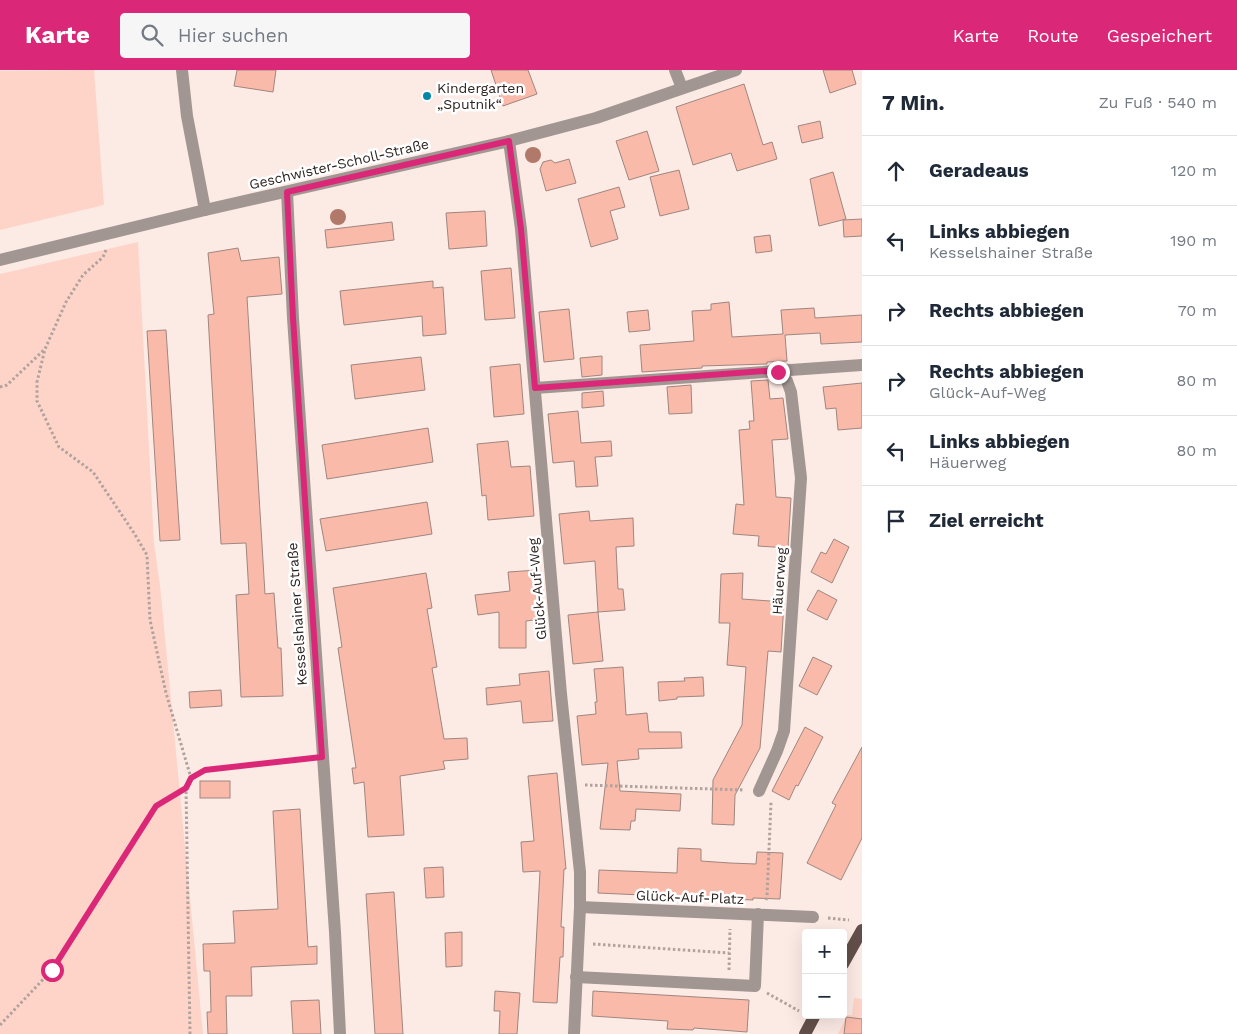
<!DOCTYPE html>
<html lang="de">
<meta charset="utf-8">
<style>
body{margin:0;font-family:"Work Sans",sans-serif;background:#f6f6f7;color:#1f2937}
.controls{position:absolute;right:15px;bottom:15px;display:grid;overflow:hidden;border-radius:5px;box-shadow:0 5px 20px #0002}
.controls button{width:45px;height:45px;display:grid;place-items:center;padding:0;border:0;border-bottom:1px solid #e0e1e3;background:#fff;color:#1f2937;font:25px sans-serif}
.stop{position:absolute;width:15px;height:15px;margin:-11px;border:4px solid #db2777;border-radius:50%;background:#fff}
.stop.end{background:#db2777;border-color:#fff;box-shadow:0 1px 5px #0008}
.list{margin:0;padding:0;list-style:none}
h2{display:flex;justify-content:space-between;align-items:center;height:65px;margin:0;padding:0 20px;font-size:21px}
h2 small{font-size:16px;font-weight:400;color:#747a83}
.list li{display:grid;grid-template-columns:32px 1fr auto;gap:15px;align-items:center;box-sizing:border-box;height:70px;padding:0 20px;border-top:1px solid #e0e1e3}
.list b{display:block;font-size:19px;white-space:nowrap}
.list p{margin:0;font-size:16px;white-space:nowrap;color:#747a83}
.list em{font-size:16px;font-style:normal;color:#747a83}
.icon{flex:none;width:28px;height:28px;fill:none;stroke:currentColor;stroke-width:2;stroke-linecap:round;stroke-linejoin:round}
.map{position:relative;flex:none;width:862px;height:964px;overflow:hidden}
header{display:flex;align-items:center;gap:30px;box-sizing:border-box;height:70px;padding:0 25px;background:#db2777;color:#fff}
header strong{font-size:24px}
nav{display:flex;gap:28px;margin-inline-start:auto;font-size:18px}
.search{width:350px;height:45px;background:#f6f6f7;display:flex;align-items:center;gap:12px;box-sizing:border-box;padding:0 18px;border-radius:5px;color:#747a83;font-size:19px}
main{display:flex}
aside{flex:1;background:#fff}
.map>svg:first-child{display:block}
</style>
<header>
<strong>Karte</strong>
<div class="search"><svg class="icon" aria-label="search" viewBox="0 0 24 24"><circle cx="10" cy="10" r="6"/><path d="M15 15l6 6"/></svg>Hier suchen</div>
<nav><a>Karte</a><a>Route</a><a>Gespeichert</a></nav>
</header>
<main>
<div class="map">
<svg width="862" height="964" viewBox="0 0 862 964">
<rect width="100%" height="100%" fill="#fceae5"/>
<g fill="#fed4c8">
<path d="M94 0 104 135 0 160V1Z"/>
<path d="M138 172 154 473 160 515 203 964H0V204Z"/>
<path d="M854 928 862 929V964H838L847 945H852Z"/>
</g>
<g fill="#f9baaa" stroke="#a0867f">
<path d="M237 0H276L273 22 234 16Z"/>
<path d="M491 0H528L537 24 503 36Z"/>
<path d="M823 0H852L856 14 830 23Z"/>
<path d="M744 14 763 75 772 72 777 89 737 101 731 83 693 95 676 37Z"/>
<path d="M820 51 823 68 802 73 798 56Z"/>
<path d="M647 61 659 101 629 110 616 71Z"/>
<path d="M569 89 576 113 546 121 540 99 543 92 551 90 555 93Z"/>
<path d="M679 100 689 139 660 146 650 107Z"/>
<path d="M833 102 846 149 819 156 810 109Z"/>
<path d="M619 117 625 137 610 141 618 169 591 177 578 129Z"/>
<path d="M485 141 487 176 449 179 446 143Z"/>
<path d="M862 149V166L844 167 843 150Z"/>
<path d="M392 152 394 170 327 178 325 160Z"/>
<path d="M770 165 772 181 756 183 754 167Z"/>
<path d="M238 178 241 191 279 187 282 224 247 227 265 524 274 523 278 578H281L283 626 241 627 236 525 249 524 246 473 221 474 208 245 214 244 208 183Z"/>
<path d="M511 198 515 248 485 250 481 201Z"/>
<path d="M433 211V218L443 217 446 264 423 266 422 246 344 255 340 221Z"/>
<path d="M729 232 732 267 783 264 781 240 814 238 815 248 862 245V272L821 274 820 263 785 265 787 291 767 292V294L702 296V298L642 302 640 275 694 271 692 241 711 240V234Z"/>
<path d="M569 239 574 289 544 292 539 242Z"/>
<path d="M648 240 650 260 629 262 627 242Z"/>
<path d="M166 260 180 470 160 471 147 261Z"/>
<path d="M602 286V305L582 307 580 288Z"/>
<path d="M421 287 425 320 355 329 351 295Z"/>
<path d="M520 294 524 344 494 347 490 297Z"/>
<path d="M768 310 770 329 783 328 788 369 772 370 776 427 791 428 788 478 758 476 759 466 733 464 736 434 744 435 739 360 750 359 749 351H754L751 311Z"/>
<path d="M862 313V358L838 360 836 338 826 339 823 317Z"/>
<path d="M691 315 692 343 669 344 667 317Z"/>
<path d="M603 321 604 336 582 338V323Z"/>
<path d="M578 341 581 373 611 371 612 386 595 387 598 416 576 417 574 391 553 393 548 344Z"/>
<path d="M428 358 433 392 327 409 322 375Z"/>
<path d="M508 371 511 397 530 396 534 446 488 450 486 425 482 426 477 374Z"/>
<path d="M427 432 432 464 326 481 320 449Z"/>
<path d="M589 441 590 451 633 448 634 476 616 477 618 519H623L625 540 598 542 603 591 573 594 568 545 598 542 595 491 564 494 559 444Z"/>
<path d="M834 469 849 477 832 513 811 502 821 482 826 484Z"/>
<path d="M538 500 542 549 526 551V578H499V542L478 545 475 525 510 521 508 502Z"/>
<path d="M426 503 432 538 427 539 437 597 432 598 444 669 467 668 468 689 443 691 445 699 400 706 404 765 368 767 364 712 354 714 352 698H356L338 578 342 577 333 518Z"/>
<path d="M743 503 742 529 784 532 781 582 768 581 760 678 735 725 734 755 712 754 713 710 742 655 746 597 727 595 730 553H719L721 504Z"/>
<path d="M818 520 837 530 827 550 807 540Z"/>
<path d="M813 587 832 596 817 625 799 616Z"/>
<path d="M623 597 626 645 647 643 649 662H681L682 678 638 679 639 689 617 691 620 721 681 724 680 741 636 739 635 751H631L630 760 600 759 608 693 582 695 577 646 596 644 595 632H597L594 599Z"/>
<path d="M549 601 553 651 523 653 521 631 487 635 486 618 520 615 519 604Z"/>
<path d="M703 607 704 626 677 627V629L659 631 658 612 685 611 684 608Z"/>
<path d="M221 620 222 636 190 638 189 622Z"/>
<path d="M805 657 823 667 798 716 796 715 789 730 772 721Z"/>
<path d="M862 677V768L841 810 807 793 836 735 832 733Z"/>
<path d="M557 703 566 799H564L561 857H564L563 887H560L557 933 533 932 540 801 523 802 521 772 534 771 528 706Z"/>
<rect x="200" y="711" width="30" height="17"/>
<path d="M300 739 308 877 317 876V894L251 897 252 926H226L227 964H208L207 942H211L210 901H204L203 874 235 873 233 841 278 839 273 741Z"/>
<path d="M678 778 701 779V791L730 793 756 794 757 782 783 783 780 829 753 828V830L598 823 599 800 677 803Z"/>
<path d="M443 797 444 827 426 828 424 798Z"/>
<path d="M394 822 403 964H375L366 824Z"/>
<path d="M462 862V896L446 897 445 863Z"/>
<path d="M495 921 520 923 517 964H499L500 941H494Z"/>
<path d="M593 921 749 930 747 962 694 958 693 960 667 959 668 951 592 946Z"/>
<path d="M319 930 321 964H293L291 931Z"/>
<path d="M846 947 862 949V964H844Z"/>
</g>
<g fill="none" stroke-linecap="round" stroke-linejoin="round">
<g stroke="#b1a29e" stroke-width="3" stroke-dasharray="2.5 2.5" stroke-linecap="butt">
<path d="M106 180 103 187 83 205 66 232 45 279 37 312V331L59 377 93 402 134 463 147 485 150 550 166 623 191 708"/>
<path d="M0 317 7 315 45 279"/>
<path d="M585 715 744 720"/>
<path d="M766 830 767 827 771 732"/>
<path d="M828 848 849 850"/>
<path d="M593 874 729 883"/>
<path d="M729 900 730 859"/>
<path d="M767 923 799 941"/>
<path d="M0 955 52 900 156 736 185 718"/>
<path d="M190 964 186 718 191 708 205 700 308 689"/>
</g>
<g stroke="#a29693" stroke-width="12">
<path d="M182 0 187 46 205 140"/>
<path d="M675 0 682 18"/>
<path d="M509 71 521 159 561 624 580 802V837L574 964"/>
<path d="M287 122 293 248 335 862 340 964"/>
<path d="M0 190 205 140 509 71 596 48 736 0"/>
<path d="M535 318 862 295"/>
<path d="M759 721 777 681 784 661 801 408 791 322 787 311 779 302"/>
<path d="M580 837 813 847"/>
<path d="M576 907 755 916 758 844"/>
</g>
<g stroke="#634f49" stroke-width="12">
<path d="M843 894 862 860"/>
<path d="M805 964 815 945"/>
</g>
</g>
<g fill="#b17969">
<circle cx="533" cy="85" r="8"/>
<circle cx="338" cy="147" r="8"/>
</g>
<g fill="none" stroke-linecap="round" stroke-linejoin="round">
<path stroke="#db2777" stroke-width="6" d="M52 900 156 736 186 718 191 708 205 700 322 687 293 248 287 122 509 71 521 159 535 318 764 301 778 302"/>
</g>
<circle fill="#0487a9" stroke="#fff" stroke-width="2" cx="427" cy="26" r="5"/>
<g text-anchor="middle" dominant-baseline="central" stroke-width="5" stroke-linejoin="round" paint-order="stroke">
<g font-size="14" fill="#2e2421" stroke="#fff" text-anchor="start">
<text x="437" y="18">Kindergarten<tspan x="437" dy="16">„Sputnik“</tspan></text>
</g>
<g font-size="14" fill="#2e2421" stroke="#fff">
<text transform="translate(339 94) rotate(-13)">Geschwister-Scholl-Straße</text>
<text transform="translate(779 511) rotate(-86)">Häuerweg</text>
<text transform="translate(537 519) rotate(-95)">Glück-Auf-Weg</text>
<text transform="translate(297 544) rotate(-94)">Kesselshainer Straße</text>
<text transform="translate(690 827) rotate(2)">Glück-Auf-Platz</text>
</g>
</g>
</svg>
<div class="controls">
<button>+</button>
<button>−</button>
</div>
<div class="stop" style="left:52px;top:900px"></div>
<div class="stop end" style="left:778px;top:302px"></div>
</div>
<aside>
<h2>7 Min.<small>Zu Fuß · 540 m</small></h2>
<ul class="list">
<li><svg class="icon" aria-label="ahead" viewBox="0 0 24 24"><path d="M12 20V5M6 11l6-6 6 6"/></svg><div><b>Geradeaus</b></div><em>120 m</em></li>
<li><svg class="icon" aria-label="left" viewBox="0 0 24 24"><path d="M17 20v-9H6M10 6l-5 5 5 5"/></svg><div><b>Links abbiegen</b><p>Kesselshainer Straße</p></div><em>190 m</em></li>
<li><svg class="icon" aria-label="right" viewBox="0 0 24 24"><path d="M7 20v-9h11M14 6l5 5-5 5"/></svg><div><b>Rechts abbiegen</b></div><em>70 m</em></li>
<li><svg class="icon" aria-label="right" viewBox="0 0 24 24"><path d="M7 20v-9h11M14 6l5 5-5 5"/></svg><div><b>Rechts abbiegen</b><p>Glück-Auf-Weg</p></div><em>80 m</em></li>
<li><svg class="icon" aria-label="left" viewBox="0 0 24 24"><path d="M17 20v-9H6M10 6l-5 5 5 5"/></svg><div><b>Links abbiegen</b><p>Häuerweg</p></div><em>80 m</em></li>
<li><svg class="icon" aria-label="arrive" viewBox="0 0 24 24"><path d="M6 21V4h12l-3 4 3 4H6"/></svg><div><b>Ziel erreicht</b></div></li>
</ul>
</aside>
</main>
